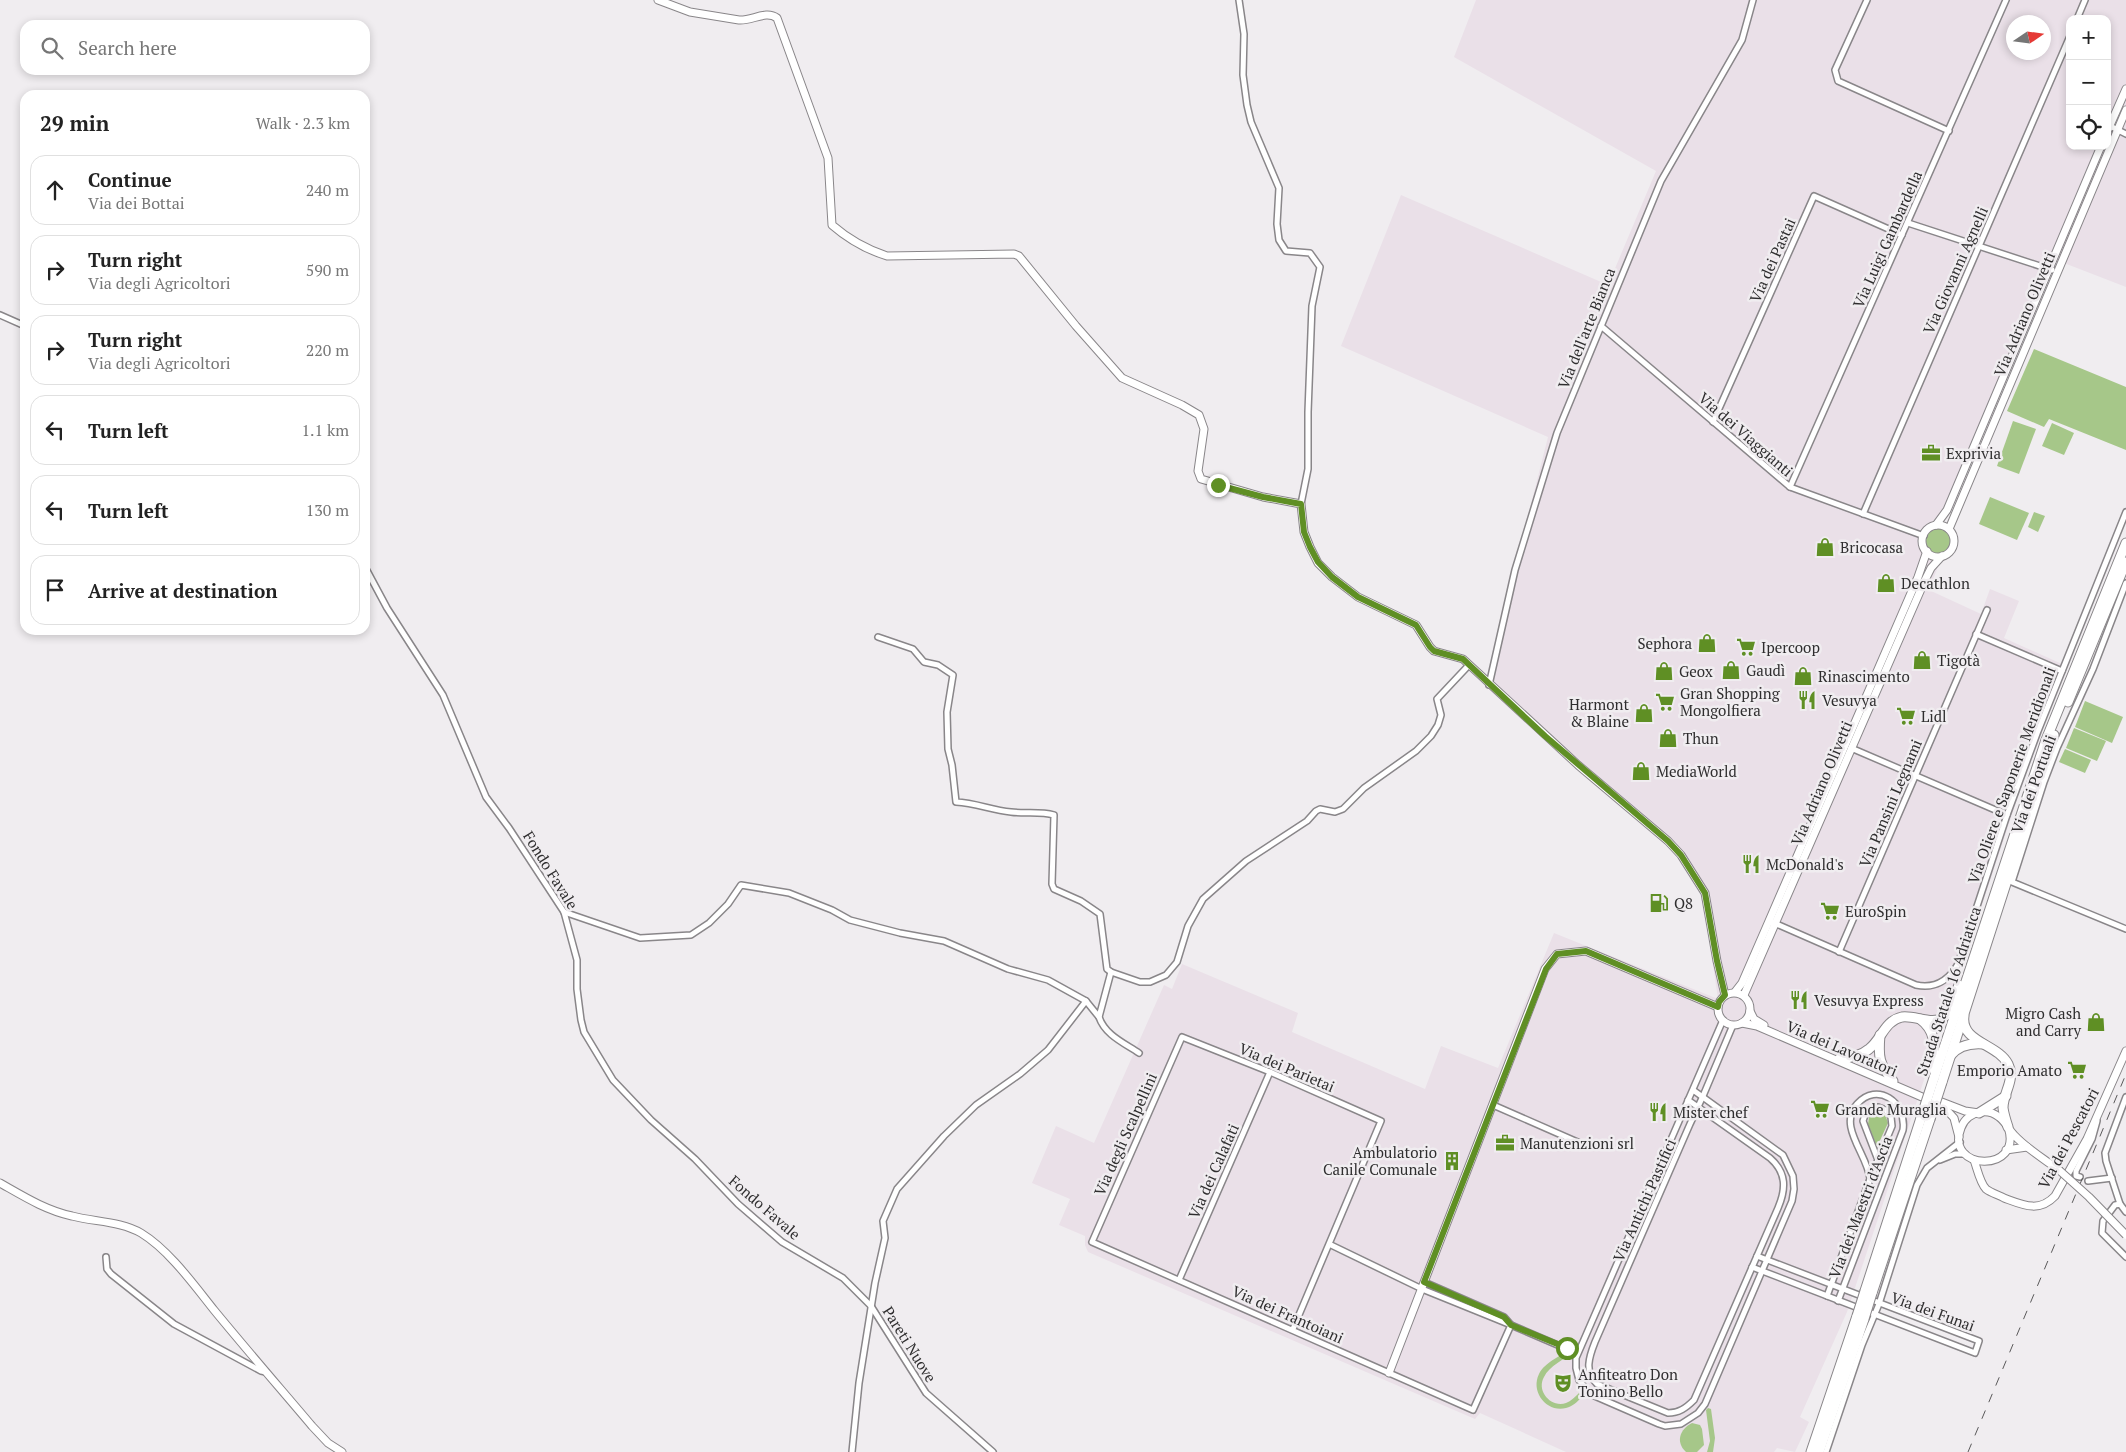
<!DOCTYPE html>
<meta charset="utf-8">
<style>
body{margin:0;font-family:"PT Serif",serif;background:#f2f2f2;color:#222}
.controls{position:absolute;right:15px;top:15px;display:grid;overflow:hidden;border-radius:10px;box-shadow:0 2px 8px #0003}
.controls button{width:45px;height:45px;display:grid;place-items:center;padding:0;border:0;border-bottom:1px solid #e0e0e0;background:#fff;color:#222;font:25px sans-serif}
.compass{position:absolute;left:2006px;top:15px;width:45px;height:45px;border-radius:50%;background:#fff;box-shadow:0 2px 8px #0003;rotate:77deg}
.stop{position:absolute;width:15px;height:15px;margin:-11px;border:4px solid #5f8f24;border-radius:50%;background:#fff}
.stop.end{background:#5f8f24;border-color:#fff;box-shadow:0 1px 5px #0008}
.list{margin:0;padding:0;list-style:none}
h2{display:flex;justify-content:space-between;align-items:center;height:65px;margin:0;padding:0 20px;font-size:21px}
h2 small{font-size:16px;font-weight:400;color:#767676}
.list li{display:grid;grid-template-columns:32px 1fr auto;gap:15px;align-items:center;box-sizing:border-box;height:70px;margin:0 10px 10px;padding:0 10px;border:1px solid #e0e0e0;border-radius:15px}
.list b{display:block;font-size:19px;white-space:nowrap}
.list p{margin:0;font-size:16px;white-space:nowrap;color:#767676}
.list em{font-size:16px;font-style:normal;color:#767676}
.icon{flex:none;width:28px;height:28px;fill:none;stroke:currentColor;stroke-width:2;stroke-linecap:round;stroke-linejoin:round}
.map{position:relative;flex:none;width:2126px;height:1452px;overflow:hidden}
.search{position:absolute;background:#fff;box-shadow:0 2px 8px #0003;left:20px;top:20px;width:350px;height:55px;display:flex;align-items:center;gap:12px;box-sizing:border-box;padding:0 18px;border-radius:15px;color:#767676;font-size:19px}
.panel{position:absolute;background:#fff;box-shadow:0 2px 8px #0003;left:20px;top:90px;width:350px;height:545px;border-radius:15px}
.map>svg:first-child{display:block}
</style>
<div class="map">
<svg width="2126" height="1452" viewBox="0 0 2126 1452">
<rect width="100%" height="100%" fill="#f0edf0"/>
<path fill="#eae0e8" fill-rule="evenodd" d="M1476 0H2126V287L2064 263 2044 273 1945 509 1936 520 1919 530 1923 556 1939 564 1929 590 1981 614 1990 589 2019 601 2004 638 2062 664 1847 1312 1800 1417 1809 1422 1795 1452 1777 1448 1774 1452H1566L1480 1413 1475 1419 1088 1252 1085 1245V1236L1059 1225 1070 1199 1032 1183 1056 1126 1094 1143 1164 985 1172 989 1182 964 1298 1013 1292 1032 1425 1089 1441 1046 1498 1068 1554 933 1718 999 1703 896 1675 852 1485 686 1548 437 1341 346 1401 195 1608 285 1656 171 1454 57ZM2070 19H2107V146H2070ZM2014 22H2044V52H2014Z"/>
<g fill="#a6c789">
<path d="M2034 349 2126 387V450L2049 419 2044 427 2007 411Z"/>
<path d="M2013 421 2036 429 2019 474 1997 466Z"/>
<path d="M2052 423 2074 433 2064 455 2042 446Z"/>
<path d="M1990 497 2029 513 2017 540 1979 524Z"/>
<path d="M2034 512 2045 516 2038 532 2028 527Z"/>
<circle cx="1939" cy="541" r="13"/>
<path d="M2085 701 2123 717 2112 743 2075 727Z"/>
<path d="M2074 728 2106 741 2097 761 2066 748Z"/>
<path d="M2065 749 2091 760 2085 773 2059 762Z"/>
<path d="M1572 1348 1574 1352C1565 1359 1549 1366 1544 1377 1536 1391 1551 1408 1566 1403 1571 1401 1575 1397 1579 1393L1582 1397C1577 1402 1573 1406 1566 1408 1547 1413 1530 1392 1539 1374 1544 1363 1562 1355 1572 1348Z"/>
<path d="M1708 1408 1711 1409 1715 1438 1713 1452H1707L1710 1441 1706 1410Z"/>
<path d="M1692 1423 1700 1425 1702 1429 1704 1445 1697 1452H1686C1675 1442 1680 1429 1692 1423Z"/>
</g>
<path fill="#a2c582" d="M1876 1112 1885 1114 1888 1123 1877 1147 1868 1124 1869 1117Z"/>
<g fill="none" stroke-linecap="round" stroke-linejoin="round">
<g stroke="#898689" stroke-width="8">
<g id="street">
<path d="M1239 0 1244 34 1243 75 1247 105 1251 122 1279 188 1277 224 1279 240 1286 251 1310 253 1320 267 1312 306 1308 412V469L1301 504"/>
<path d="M1867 0 1835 70 1838 81 1949 131"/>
<path d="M2077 19 2085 0"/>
<path d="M2110 126 2126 134"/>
<path d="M1908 223 2052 270"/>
<path d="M0 315 25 326"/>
<path d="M1601 326 1790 487 1924 536"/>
<path d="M1713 422 1814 196 1902 235"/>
<path d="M1790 487 2006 0"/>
<path d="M1863 514 2070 36"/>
<path d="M365 567 387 608 443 695 486 797 509 828 564 912 577 960V989L581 1020 584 1032 613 1080 651 1120 695 1159 738 1204 782 1242 843 1278 871 1306 926 1393 993 1452"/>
<path d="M2126 583 2093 669 2057 748 2044 782 2012 882 2126 929"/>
<path d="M1976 634 2062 671"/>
<path d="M878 637 913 649 924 662 938 665 953 675 947 712 948 749 952 765 956 802C976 803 991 810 1011 812 1025 814 1040 811 1054 815L1052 884 1054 889 1081 901 1100 914 1107 969 1111 972"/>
<path d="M1489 685 1515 570 1557 433 1661 181 1742 40 1753 0"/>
<path d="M1851 748 2007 815"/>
<path d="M564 912 640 938 691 935 709 923 728 904 741 885 789 893 832 910 850 920 900 933 944 941 1008 969 1048 980 1086 1001"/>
<path d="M1772 922 1916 985C1935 989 1949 980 1958 964L2007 815 2038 731 2126 512"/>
<path d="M1839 952 1987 610"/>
<path d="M1099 1017C1105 1035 1124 1043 1139 1053"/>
<path d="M1693 1090 1783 1155 1793 1176 1794 1189 1792 1201 1705 1404 1698 1413 1681 1424 1665 1426 1659 1424 1590 1394 1579 1380 1576 1368V1358L1723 1020"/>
<path d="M1688 1100 1698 1107 1770 1158C1787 1173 1786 1189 1778 1208L1694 1400C1686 1408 1679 1413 1668 1413L1597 1384C1584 1372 1589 1357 1595 1342L1690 1124 1703 1096 1733 1025"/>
<path d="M1493 1105 1582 1144"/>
<path d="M1940 1160 1955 1154H1965"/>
<path d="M2080 1177 2076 1176V1171L2092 1139 2097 1121"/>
<path d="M1870 1179 1892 1126 1891 1117 1886 1110 1878 1107 1866 1112 1863 1121 1878 1160"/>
<path d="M2088 1181 2112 1178"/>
<path d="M2120 1204 2106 1161 2105 1153 2126 1097"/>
<path d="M2126 1212 2120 1204 2115 1205 2103 1221 2102 1233 2126 1257"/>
<path d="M106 1257 107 1269 111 1274 174 1324 261 1371 266 1372"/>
<path d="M1752 1267 1975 1353 1979 1341 1757 1256"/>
<path d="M1179 1280 1270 1072"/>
<path d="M1424 1282 1504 1317 1511 1325 1567 1349"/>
<path d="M1827 1296 1870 1179C1868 1155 1837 1126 1857 1104 1877 1081 1907 1102 1903 1130L1838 1301"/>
<path d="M1293 1329 1381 1121 1270 1072 1182 1037 1092 1242 1473 1410 1511 1325 1422 1289 1329 1244"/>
<path d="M852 1452 859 1383 875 1283 885 1238 883 1221 897 1189 944 1136 976 1105 1020 1074 1048 1050 1086 1001 1099 1017 1111 972 1140 982H1150L1166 975 1177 962 1188 926 1203 899 1246 861 1307 821 1316 811 1320 809 1335 812 1343 809 1364 788 1416 751 1431 736 1438 725 1441 715 1437 699 1469 665"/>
<path d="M1826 1452 1862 1345 1879 1304 1917 1185 1927 1168 1960 1142"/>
</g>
</g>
<g stroke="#898689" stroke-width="9">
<g id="secondary">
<path d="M658 0 690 12 739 20C752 21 766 10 777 18L828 158 832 225C847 238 868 250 887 256L1014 254 1019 256 1076 326 1122 378 1182 405 1199 415 1204 429 1198 471 1201 479 1263 497 1301 504 1304 532 1310 547 1318 563 1332 577 1358 597 1416 625 1430 647 1434 651 1463 659 1578 765 1668 841 1681 855 1705 893 1717 961 1725 995"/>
<path d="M2107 132 2126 89"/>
<path d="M1936 525 1947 510 2101 146"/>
<circle cx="1938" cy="541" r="16"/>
<path d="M1949 529 2126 110"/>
<path d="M1735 992 1742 983 1769 921 1918 577 1927 551"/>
<circle cx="1734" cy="1009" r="16"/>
<path d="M1744 995 1925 580 1931 568 1942 556"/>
<path d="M1750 1011 1754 1019 1764 1025"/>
<path d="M1742 1023 1757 1026 1943 1106 1954 1118 1959 1137"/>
<path d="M1939 1101 1965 1111 1979 1113"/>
<path d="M2008 1127C2024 1174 1944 1171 1961 1128 1964 1119 1972 1113 1981 1112 1988 1111 1994 1113 1999 1117 2006 1122 2008 1129 2014 1135 2027 1149 2044 1159 2059 1170"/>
<path d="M2006 1150 2027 1147"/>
<path d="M1974 1160C1977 1168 1980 1183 1986 1189 1991 1193 1999 1195 2004 1198 2023 1205 2039 1213 2055 1196L2087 1139 2126 1051"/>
<path d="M0 1183C23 1196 45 1210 72 1216 94 1222 121 1221 141 1233 169 1250 194 1285 214 1310 246 1349 279 1387 312 1426L328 1443 342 1452"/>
<path d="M1389 1373 1545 969 1557 954 1586 951 1718 1007"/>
</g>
</g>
<g stroke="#898689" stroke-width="11">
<g id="highway">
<path d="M2068 702 2126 562"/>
<path d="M1964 1016C1960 1042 1998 1044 2008 1064 2016 1080 2003 1092 2003 1108 2004 1115 2006 1121 2008 1127"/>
<path d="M1920 1019C1938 1032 1934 1050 1934 1070"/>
<path d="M1880 1035C1878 1057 1879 1064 1893 1081"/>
<path d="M1950 1056C1958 1046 1970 1043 1983 1044"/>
<path d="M1840 1058C1850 1058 1861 1056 1869 1049 1882 1039 1884 1021 1902 1017 1915 1015 1933 1026 1944 1017 1952 1011 1955 994 1959 985"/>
<path d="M1934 1078 2046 740 2126 543"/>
<path d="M1942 1082 2054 735"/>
<path d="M1979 1113 2006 1096"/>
<path d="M1865 1291 1921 1118"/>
<path d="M1872 1293 1930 1119"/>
<path d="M1811 1452 1857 1316"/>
<path d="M1819 1452 1864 1319"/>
</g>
</g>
<use href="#street" stroke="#fff" stroke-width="5"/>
<use href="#secondary" stroke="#fff" stroke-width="7"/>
<use href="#highway" stroke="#fff" stroke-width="9"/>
<path stroke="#5a595a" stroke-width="1" stroke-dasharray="9 9" stroke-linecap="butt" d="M1968 1452 2126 1074"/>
<g stroke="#898689" stroke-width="9" stroke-linecap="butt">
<path id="secondary-bridge" d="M2059 1170 2089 1197 2126 1235"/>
</g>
<g stroke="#898689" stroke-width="11" stroke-linecap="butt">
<g id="highway-bridge">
<path d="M1921 1118 1934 1078"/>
<path d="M1930 1119 1942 1082"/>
<path d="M1857 1316 1865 1291"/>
<path d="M1864 1319 1872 1293"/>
</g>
</g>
<use href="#secondary-bridge" stroke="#fff" stroke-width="7"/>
<use href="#highway-bridge" stroke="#fff" stroke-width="9"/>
</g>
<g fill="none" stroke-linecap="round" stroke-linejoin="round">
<path stroke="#5f8f24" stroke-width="6" d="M1218 485 1263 497 1301 504 1304 532 1310 547 1318 562 1332 577 1358 597 1416 625 1430 647 1434 651 1463 659 1545 736 1668 841 1681 855 1705 893 1717 961 1725 995 1719 1002 1718 1007 1586 951 1557 954 1546 969 1424 1282 1504 1317 1511 1325 1567 1348"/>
</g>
<defs>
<g id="office-bare" transform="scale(1.5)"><path d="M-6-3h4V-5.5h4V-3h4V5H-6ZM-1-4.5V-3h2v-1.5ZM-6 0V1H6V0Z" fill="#5f8f24" stroke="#f0edf0" stroke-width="2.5" paint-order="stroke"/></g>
<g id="shop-bare" transform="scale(1.5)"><path d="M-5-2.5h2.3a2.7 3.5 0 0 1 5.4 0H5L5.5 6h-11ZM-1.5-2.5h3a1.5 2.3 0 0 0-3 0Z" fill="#5f8f24" stroke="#f0edf0" stroke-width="2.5" paint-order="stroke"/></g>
<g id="supermarket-bare" transform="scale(1.5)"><path d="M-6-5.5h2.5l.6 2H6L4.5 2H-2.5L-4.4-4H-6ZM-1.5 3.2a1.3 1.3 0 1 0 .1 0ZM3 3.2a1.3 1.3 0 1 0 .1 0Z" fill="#5f8f24" stroke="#f0edf0" stroke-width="2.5" paint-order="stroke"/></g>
<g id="restaurant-bare" transform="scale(1.5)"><path d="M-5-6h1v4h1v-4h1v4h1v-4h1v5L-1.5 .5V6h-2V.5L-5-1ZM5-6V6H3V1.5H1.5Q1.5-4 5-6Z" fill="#5f8f24" stroke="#f0edf0" stroke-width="2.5" paint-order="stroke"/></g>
<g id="fuel-bare" transform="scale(1.5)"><path d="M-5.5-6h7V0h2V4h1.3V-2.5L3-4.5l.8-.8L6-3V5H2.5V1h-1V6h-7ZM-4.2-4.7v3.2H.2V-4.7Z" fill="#5f8f24" stroke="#f0edf0" stroke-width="2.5" paint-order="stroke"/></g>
<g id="building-bare" transform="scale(1.5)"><path d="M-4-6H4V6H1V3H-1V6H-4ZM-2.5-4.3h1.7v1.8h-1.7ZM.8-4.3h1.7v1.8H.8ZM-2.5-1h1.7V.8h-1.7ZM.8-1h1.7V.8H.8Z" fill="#5f8f24" stroke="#f0edf0" stroke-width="2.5" paint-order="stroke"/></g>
<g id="theatre-bare" transform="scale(1.5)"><path d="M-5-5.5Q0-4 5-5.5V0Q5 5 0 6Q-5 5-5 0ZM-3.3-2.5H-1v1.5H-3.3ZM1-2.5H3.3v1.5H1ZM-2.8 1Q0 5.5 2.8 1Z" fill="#5f8f24" stroke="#f0edf0" stroke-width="2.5" paint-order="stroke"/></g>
</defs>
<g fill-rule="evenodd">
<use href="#office-bare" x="1931" y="453"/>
<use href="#shop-bare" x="1825" y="547"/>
<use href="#shop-bare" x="1886" y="583"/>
<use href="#shop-bare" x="1707" y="643"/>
<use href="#supermarket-bare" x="1746" y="647"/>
<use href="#shop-bare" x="1922" y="660"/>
<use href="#shop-bare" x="1731" y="670"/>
<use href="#shop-bare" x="1664" y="671"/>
<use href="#shop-bare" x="1803" y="676"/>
<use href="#restaurant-bare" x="1807" y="700"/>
<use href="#supermarket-bare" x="1665" y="702"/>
<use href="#shop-bare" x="1644" y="713"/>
<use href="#supermarket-bare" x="1906" y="716"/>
<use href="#shop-bare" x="1668" y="738"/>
<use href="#shop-bare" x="1641" y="771"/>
<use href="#restaurant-bare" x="1751" y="864"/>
<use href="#fuel-bare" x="1659" y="903"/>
<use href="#supermarket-bare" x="1830" y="911"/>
<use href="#restaurant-bare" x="1799" y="1000"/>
<use href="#shop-bare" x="2096" y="1022"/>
<use href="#supermarket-bare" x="2077" y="1070"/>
<use href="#supermarket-bare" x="1820" y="1109"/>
<use href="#restaurant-bare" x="1658" y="1112"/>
<use href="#office-bare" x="1505" y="1143"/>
<use href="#building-bare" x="1452" y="1161"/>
<use href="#theatre-bare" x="1563" y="1383"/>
</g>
<g text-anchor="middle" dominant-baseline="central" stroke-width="5" stroke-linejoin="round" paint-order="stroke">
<g font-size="15" fill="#2f2e2f" stroke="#f0edf0">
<text transform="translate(1887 239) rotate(-66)">Via Luigi Gambardella</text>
<text transform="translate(1772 260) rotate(-66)">Via dei Pastai</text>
<text transform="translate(1955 270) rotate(-66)">Via Giovanni Agnelli</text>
<text transform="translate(2024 314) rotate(-67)">Via Adriano Olivetti</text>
<text transform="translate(1586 328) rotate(-68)">Via dell'arte Bianca</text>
<text transform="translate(1746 434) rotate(41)">Via dei Viaggianti</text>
<text transform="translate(2011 775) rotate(-70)">Via Oliere e Saponerie Meridionali</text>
<text transform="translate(1821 783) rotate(-67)">Via Adriano Olivetti</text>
<text transform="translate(2033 784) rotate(-70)">Via dei Portuali</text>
<text transform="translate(1890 803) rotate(-67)">Via Pansini Legnami</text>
<text transform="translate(551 870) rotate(58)">Fondo Favale</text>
<text transform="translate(1948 991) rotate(-72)">Strada Statale 16 Adriatica</text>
<text transform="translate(1842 1048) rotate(23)">Via dei Lavoratori</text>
<text transform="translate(1287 1067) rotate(23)">Via dei Parietai</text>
<text transform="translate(1125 1134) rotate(-66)">Via degli Scalpellini</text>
<text transform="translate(2068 1138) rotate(-62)">Via dei Pescatori</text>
<text transform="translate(1213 1171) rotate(-66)">Via dei Calafati</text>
<text transform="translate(1644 1200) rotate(-66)">Via Antichi Pastifici</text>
<text transform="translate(765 1207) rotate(41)">Fondo Favale</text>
<text transform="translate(1860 1207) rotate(-69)">Via dei Maestri d’Ascia</text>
<text transform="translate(1933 1311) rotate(20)">Via dei Funai</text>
<text transform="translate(1288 1314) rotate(24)">Via dei Frantoiani</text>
<text transform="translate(910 1344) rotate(58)">Pareti Nuove</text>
</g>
<g font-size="15" fill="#2f2e2f" stroke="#f0edf0" text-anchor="start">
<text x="1946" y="453">Exprivia</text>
<text x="1840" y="547">Bricocasa</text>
<text x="1901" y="583">Decathlon</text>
<text x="1692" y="643" text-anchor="end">Sephora</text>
<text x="1761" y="647">Ipercoop</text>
<text x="1937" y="660">Tigotà</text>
<text x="1746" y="670">Gaudì</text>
<text x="1679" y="671">Geox</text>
<text x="1818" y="676">Rinascimento</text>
<text x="1680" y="693">Gran Shopping<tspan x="1680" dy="17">Mongolfiera</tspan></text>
<text x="1822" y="700">Vesuvya</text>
<text x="1629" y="704" text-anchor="end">Harmont<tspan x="1629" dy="17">&amp; Blaine</tspan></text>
<text x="1921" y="716">Lidl</text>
<text x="1683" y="738">Thun</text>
<text x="1656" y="771">MediaWorld</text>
<text x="1766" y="864">McDonald's</text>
<text x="1674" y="903">Q8</text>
<text x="1845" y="911">EuroSpin</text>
<text x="1814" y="1000">Vesuvya Express</text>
<text x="2081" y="1013" text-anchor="end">Migro Cash<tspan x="2081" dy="17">and Carry</tspan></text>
<text x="2062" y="1070" text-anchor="end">Emporio Amato</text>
<text x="1835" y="1109">Grande Muraglia</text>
<text x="1673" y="1112">Mister chef</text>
<text x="1520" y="1143">Manutenzioni srl</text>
<text x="1437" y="1152" text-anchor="end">Ambulatorio<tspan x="1437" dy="17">Canile Comunale</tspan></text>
<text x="1578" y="1374">Anfiteatro Don<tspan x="1578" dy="17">Tonino Bello</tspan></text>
</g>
</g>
</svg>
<div class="controls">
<button>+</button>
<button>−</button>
<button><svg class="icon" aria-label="locate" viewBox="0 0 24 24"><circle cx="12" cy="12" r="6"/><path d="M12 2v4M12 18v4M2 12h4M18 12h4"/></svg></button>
</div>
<svg class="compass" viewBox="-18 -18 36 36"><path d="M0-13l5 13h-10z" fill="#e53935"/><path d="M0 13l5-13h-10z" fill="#767676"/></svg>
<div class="stop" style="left:1567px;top:1348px"></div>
<div class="stop end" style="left:1218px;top:485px"></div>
<div class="search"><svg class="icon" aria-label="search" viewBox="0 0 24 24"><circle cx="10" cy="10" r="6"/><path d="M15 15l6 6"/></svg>Search here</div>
<section class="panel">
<h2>29 min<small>Walk · 2.3 km</small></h2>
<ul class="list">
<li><svg class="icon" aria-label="ahead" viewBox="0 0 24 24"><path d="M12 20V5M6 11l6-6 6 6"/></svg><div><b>Continue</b><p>Via dei Bottai</p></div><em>240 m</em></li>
<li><svg class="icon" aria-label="right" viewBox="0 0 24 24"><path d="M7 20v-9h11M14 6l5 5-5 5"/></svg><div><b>Turn right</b><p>Via degli Agricoltori</p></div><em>590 m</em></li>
<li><svg class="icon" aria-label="right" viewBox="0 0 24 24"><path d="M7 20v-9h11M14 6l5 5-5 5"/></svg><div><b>Turn right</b><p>Via degli Agricoltori</p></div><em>220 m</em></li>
<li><svg class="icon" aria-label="left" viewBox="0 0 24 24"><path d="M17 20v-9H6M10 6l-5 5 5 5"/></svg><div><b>Turn left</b></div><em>1.1 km</em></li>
<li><svg class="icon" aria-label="left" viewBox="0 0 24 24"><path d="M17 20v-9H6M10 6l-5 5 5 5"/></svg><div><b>Turn left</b></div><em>130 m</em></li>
<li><svg class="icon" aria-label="arrive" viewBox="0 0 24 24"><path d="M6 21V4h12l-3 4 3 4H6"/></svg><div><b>Arrive at destination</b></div></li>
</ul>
</section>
</div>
